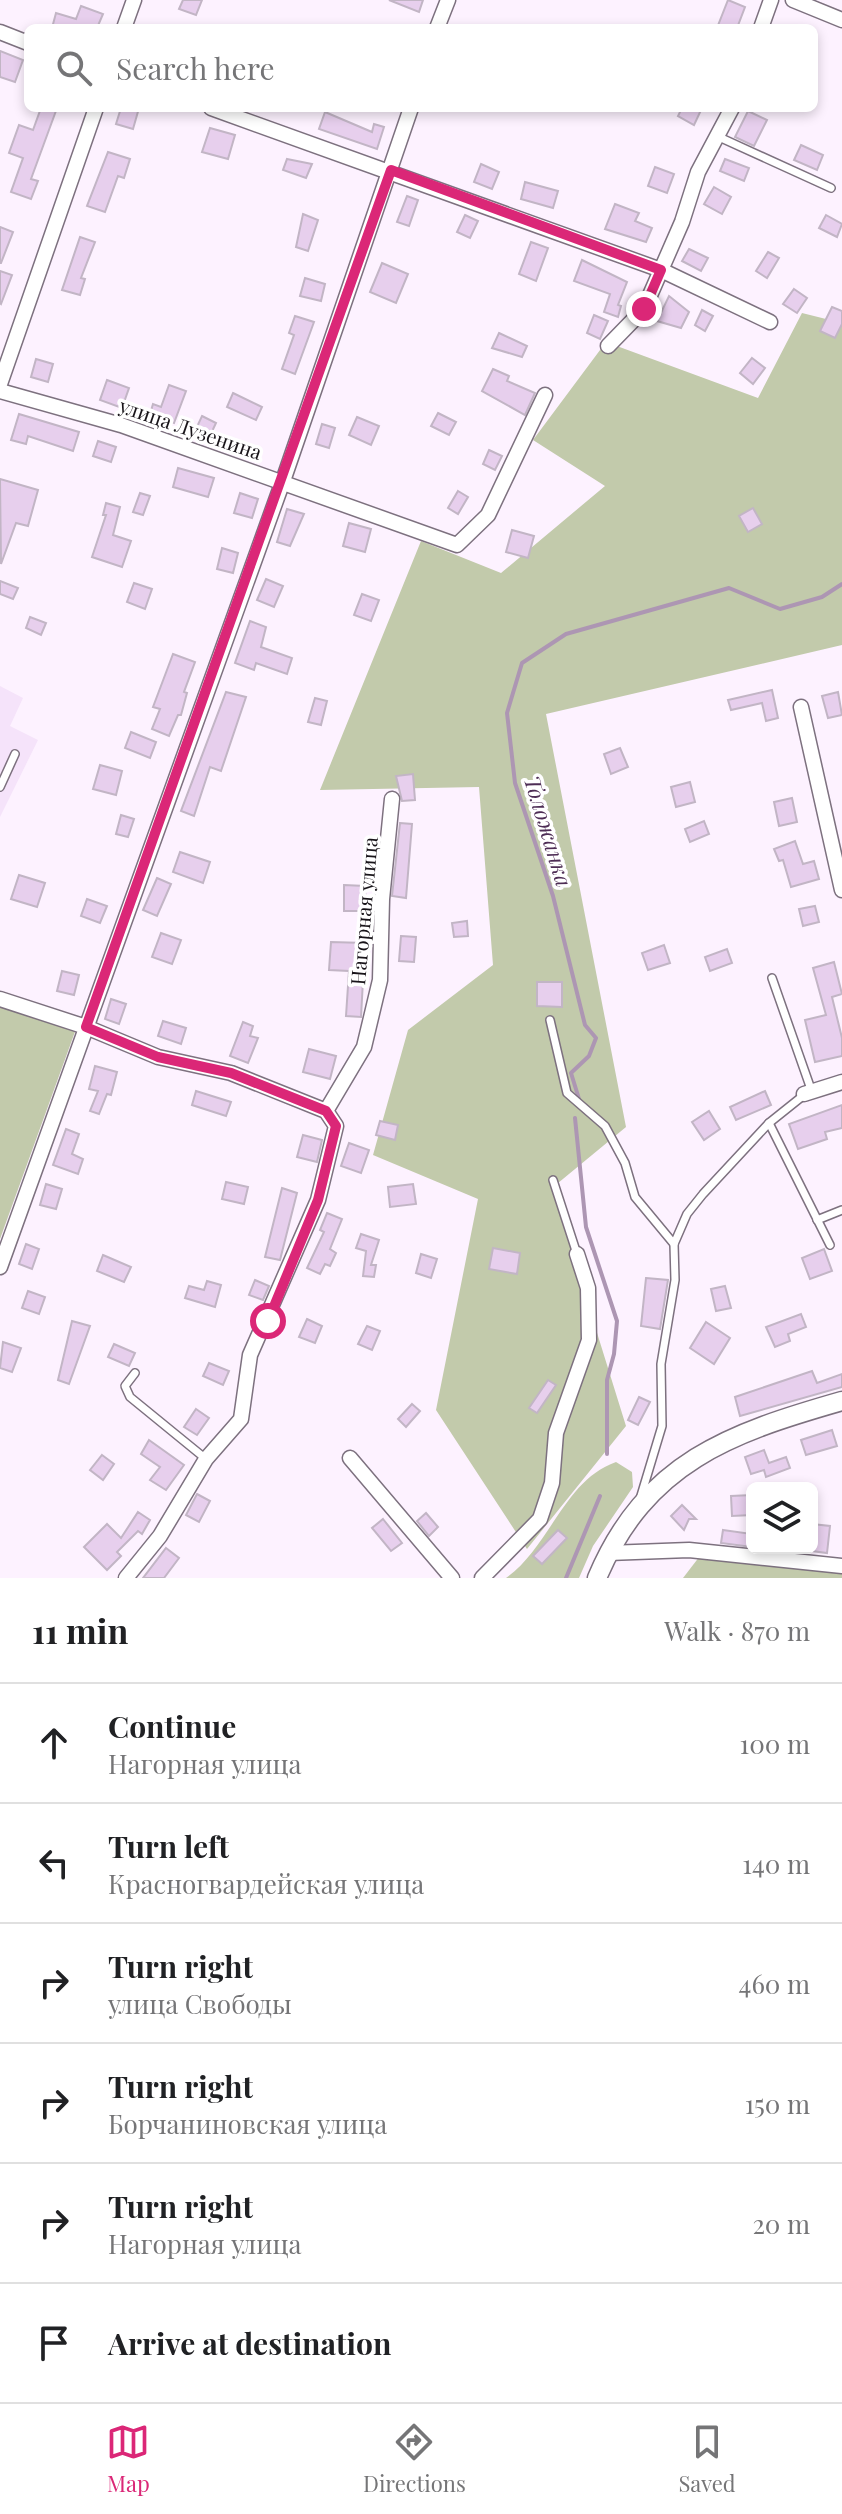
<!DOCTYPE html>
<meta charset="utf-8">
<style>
body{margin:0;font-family:"Playfair Display",serif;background:#f2f2f2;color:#202124}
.controls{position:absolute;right:24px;bottom:24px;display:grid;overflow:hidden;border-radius:12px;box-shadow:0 4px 12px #0003}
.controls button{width:72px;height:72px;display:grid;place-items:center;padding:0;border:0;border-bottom:2px solid #e0e0e0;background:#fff;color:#202124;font:40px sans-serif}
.stop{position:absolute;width:24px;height:24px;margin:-18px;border:6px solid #db2777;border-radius:50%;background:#fff}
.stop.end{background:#db2777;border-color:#fff;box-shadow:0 2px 8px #0008}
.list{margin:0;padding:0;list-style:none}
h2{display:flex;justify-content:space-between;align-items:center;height:104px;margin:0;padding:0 32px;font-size:34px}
h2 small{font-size:26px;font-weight:400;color:#757577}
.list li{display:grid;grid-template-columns:52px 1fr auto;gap:24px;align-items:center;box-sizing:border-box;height:120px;padding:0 32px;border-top:2px solid #e0e0e0}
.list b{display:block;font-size:30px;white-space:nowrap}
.list p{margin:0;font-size:26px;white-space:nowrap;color:#757577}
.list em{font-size:26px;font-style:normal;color:#757577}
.icon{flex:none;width:44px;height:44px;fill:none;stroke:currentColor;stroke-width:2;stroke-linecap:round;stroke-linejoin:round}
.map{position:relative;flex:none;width:842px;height:1578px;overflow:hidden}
.search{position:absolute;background:#fff;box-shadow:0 4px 12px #0003;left:24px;right:24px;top:24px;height:88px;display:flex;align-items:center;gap:20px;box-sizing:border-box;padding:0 28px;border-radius:12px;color:#757577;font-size:30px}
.sheet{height:824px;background:#fff}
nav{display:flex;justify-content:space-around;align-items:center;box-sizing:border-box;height:112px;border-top:2px solid #e0e0e0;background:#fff;font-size:22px;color:#757577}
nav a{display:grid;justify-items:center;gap:4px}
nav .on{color:#db2777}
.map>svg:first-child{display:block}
</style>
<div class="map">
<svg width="842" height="1578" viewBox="0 0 842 1578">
<rect width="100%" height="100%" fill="#fdf2ff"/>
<path fill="#f5e3fa" d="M0 686 23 698 10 726 38 740 0 817Z"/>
<g fill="#c2caab">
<path d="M802 313 842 323V645L546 714 626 1127 552 1188 626 1426 527 1549 436 1410 478 1199 373 1155 408 1030 493 965 479 787 320 790 421 541 501 573 605 486 533 440 606 342 758 398Z"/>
<path d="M0 1005 76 1029 0 1239Z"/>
<path d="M616 1462 632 1472 633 1487 593 1546 579 1578H506C550 1547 564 1480 616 1462Z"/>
<path d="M703 1552 842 1569V1578H683Z"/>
</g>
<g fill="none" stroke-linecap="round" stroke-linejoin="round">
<g stroke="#ad96b3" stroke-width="4">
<path d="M579 1099 571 1073 589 1056 596 1038 585 1025 553 896 515 783 507 713 522 663 566 634 729 588 780 609 822 597 842 584"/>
<path d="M575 1118 586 1227 617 1321 614 1354 607 1380V1454"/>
<path d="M566 1578 600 1496"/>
</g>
</g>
<g fill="#e7cfed" stroke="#c2b5c5" stroke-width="2">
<path d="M183 0H202L196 15 179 9Z"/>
<path d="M389 0H423L419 12Z"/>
<path d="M728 0 745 7 737 28H717Z"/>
<path d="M81 6 103 14 97 28H52L56 13 76 19Z"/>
<path d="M0 51 23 60 15 82 0 77Z"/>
<path d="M41 108H57L31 179 38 181 31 199 11 192 23 158 9 153 19 125 33 130Z"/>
<path d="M121 108H139L133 129 116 124Z"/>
<path d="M682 108H702L694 125 678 116Z"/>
<path d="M748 111 767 120 754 146 735 137Z"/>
<path d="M325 112 372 132 374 124 384 127 377 149 319 129Z"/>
<path d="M210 128 235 135 228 159 202 152Z"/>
<path d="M801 145 823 155 817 170 794 160Z"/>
<path d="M108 152 130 159 124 178 118 176 105 212 87 206Z"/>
<path d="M287 159 312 164 306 178 283 170Z"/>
<path d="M725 159 749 168 744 181 720 171Z"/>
<path d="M481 164 499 172 492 189 474 182Z"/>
<path d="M655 167 674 174 667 193 648 186Z"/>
<path d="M525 182 558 191 553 208 521 199Z"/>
<path d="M714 187 731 197 722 214 704 204Z"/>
<path d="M407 196 418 200 409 226 397 222Z"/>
<path d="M615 204 639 213 635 221 652 228 646 242 605 229Z"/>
<path d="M303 214 318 220 308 251 296 247Z"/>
<path d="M465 215 478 221 470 238 457 232Z"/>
<path d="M826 215 842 224 837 237 819 228Z"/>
<path d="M0 227 13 232 1 263H0Z"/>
<path d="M80 237 95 242 81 278 85 279 80 295 62 290Z"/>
<path d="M531 242 548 248 536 281 519 274Z"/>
<path d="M689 249 708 258 701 271 682 261Z"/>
<path d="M768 252 779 258 767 278 756 271Z"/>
<path d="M582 260 627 282 618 305 621 306 618 317 604 312 610 294 574 281Z"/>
<path d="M382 263 408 274 396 303 370 292Z"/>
<path d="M0 271 12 275 1 304 0 303Z"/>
<path d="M305 278 325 284 321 301 300 296Z"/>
<path d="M794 289 807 298 797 313 783 304Z"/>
<path d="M669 296 689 312 681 328 657 321Z"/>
<path d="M832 307 842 311V324L835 338 820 331Z"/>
<path d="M702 310 713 316 705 331 695 325Z"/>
<path d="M594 315 608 321 600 339 587 333Z"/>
<path d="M295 316 314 322 295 374 282 369 294 335 289 333Z"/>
<path d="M499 333 527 346 522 357 492 348Z"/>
<path d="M752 358 765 368 753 384 740 373Z"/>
<path d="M36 359 53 364 48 382 31 377Z"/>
<path d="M493 369 509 376 507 381 535 393 525 415 482 391Z"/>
<path d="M107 380 129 388 122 408 100 400Z"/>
<path d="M169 385 186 391 174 423 150 414 153 404 161 407Z"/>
<path d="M233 393 262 407 256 420 227 407Z"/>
<path d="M438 413 456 422 449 435 431 426Z"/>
<path d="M19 414 79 432 73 451 28 436 26 444 11 440Z"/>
<path d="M202 416 216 423 209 438 195 431Z"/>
<path d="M357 417 379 426 371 445 349 435Z"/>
<path d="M322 424 335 428 329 448 316 444Z"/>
<path d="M98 441 116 447 111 462 93 456Z"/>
<path d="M489 450 502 456 495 470 483 464Z"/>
<path d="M178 468 214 478 208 497 173 487Z"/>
<path d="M0 479 38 490 28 526 16 523 1 564Z"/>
<path d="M458 491 468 497 458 514 448 508Z"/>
<path d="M140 493 150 496 143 515 133 512Z"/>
<path d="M240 493 258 499 252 518 234 513Z"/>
<path d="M106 503 120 507 113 535 131 541 122 567 92 557 106 515H103Z"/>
<path d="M753 508 762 524 748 532 739 516Z"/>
<path d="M287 509 304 514 290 546 277 542Z"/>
<path d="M349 523 371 529 365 552 343 546Z"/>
<path d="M512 530 534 536 528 558 506 552Z"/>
<path d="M222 548 238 553 233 573 217 569Z"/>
<path d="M266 579 283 586 274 607 257 600Z"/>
<path d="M0 581 18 588 13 599 0 594Z"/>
<path d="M134 583 152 589 145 609 127 602Z"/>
<path d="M362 594 379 600 371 621 354 615Z"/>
<path d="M30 617 46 623 41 635 26 628Z"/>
<path d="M250 621 266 627 261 647 292 658 287 674 256 663 254 670 235 663Z"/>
<path d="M173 654 195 662 184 692 187 693 181 715H178L169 736 152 729 160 709 153 707Z"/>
<path d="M772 690 778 718 766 721 762 703 731 710 728 700Z"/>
<path d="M226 692 246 697 221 771 210 767 194 816 181 811Z"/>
<path d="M838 692 842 715 828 718 822 696Z"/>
<path d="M315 698 327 701 321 725 308 722Z"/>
<path d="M131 732 156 742 150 758 125 748Z"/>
<path d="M620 748 628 767 611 774 604 754Z"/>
<path d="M100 765 122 771 116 795 93 789Z"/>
<path d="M413 774 415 800 402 801 396 776Z"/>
<path d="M690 782 695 802 676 807 671 787Z"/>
<path d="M792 798 797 822 779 826 774 802Z"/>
<path d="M121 815 134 819 128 837 116 834Z"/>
<path d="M704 821 709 834 690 842 685 829Z"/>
<path d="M400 823 412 824 406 898 392 896Z"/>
<path d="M795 841 803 864 814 861 819 879 791 887 783 860 779 861 774 849Z"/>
<path d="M180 852 210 862 203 883 173 872Z"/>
<path d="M19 875 45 883 37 907 11 899Z"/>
<path d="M157 878 171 884 157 916 143 910Z"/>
<path d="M344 885 365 886 366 911H344Z"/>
<path d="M87 899 107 906 100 923 81 916Z"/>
<path d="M815 906 819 922 803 926 799 909Z"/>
<path d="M467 921 468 936 454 937 452 923Z"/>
<path d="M161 933 181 940 172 964 152 957Z"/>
<path d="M401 936 416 937 414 962 399 961Z"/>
<path d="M331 942 365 943 361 1017 346 1016 349 971 329 970Z"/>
<path d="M664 945 670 963 648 970 642 953Z"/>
<path d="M727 949 732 963 710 971 705 957Z"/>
<path d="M834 962 842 994 832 997 842 1038V1056L815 1062 805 1020 826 1015 813 968Z"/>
<path d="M62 971 79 975 74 995 57 991Z"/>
<path d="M537 982H562V1007L537 1006Z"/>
<path d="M111 999 126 1004 119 1024 105 1019Z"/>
<path d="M163 1021 186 1028 181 1044 158 1036Z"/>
<path d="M243 1022 253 1026 250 1036 258 1038 248 1063 230 1056Z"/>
<path d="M309 1049 336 1056 330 1079 303 1072Z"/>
<path d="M95 1066 117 1072 111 1095 107 1094 99 1114 90 1111 98 1091 89 1089Z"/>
<path d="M196 1091 231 1102 226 1116 192 1105Z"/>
<path d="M765 1091 771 1105 736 1120 730 1107Z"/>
<path d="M842 1105V1128L825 1132 827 1139 798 1149 789 1124Z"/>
<path d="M709 1111 720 1129 704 1140 692 1122Z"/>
<path d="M380 1121 398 1125 395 1140 376 1135Z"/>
<path d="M66 1129 79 1134 72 1154 83 1159 78 1174 53 1165Z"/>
<path d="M303 1135 322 1140 317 1162 297 1157Z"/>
<path d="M349 1143 369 1150 361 1173 341 1166Z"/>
<path d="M226 1182 248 1187 244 1204 222 1199Z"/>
<path d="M46 1184 62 1189 56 1209 40 1205Z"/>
<path d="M413 1184 416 1204 390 1207 388 1187Z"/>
<path d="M282 1188 297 1193 280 1260 265 1257Z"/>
<path d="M327 1213 342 1219 330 1249 336 1253 330 1266 325 1264 320 1274 307 1268 324 1232 320 1230Z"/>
<path d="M361 1234 379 1240 371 1265H376L374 1277 363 1276 366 1251 356 1248Z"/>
<path d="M26 1244 39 1249 32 1269 19 1264Z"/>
<path d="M493 1248 520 1253 517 1274 489 1269Z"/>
<path d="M824 1249 832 1271 810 1279 802 1258Z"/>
<path d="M421 1254 437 1259 431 1278 416 1273Z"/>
<path d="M103 1255 131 1267 124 1282 97 1271Z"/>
<path d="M646 1278 668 1280 660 1329 641 1326Z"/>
<path d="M255 1280 269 1286 263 1300 249 1295Z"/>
<path d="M207 1281 221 1285 215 1307 185 1298 189 1286 204 1290Z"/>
<path d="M725 1286 731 1308 716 1311 711 1289Z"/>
<path d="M28 1291 45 1297 39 1314 22 1308Z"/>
<path d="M801 1314 806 1327 788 1334 790 1341 775 1347 766 1327Z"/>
<path d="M307 1319 322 1326 315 1343 299 1337Z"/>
<path d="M72 1321 90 1326 69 1384 58 1380Z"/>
<path d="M706 1322 730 1338 714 1364 690 1348Z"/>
<path d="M367 1326 380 1331 372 1350 358 1344Z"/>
<path d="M3 1342 21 1348 12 1372 0 1368Z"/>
<path d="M114 1344 135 1353 129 1366 108 1357Z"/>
<path d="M209 1363 229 1371 223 1385 203 1376Z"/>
<path d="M812 1371 817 1383 842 1374V1387L740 1416 735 1397Z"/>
<path d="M548 1380 556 1385 537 1413 529 1408Z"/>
<path d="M639 1397 650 1402 638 1425 628 1420Z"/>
<path d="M412 1404 420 1411 406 1427 398 1419Z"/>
<path d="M196 1409 209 1418 197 1435 184 1427Z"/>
<path d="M832 1430 837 1446 806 1455 801 1440Z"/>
<path d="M149 1440 184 1465 166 1490 150 1480 160 1467 141 1454Z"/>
<path d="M764 1450 769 1463 786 1457 790 1468 766 1477 764 1470 751 1474 745 1457Z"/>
<path d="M102 1455 114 1464 103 1480 90 1470Z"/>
<path d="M197 1494 210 1501 199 1522 186 1515Z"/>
<path d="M752 1495V1515L732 1516 731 1496Z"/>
<path d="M682 1505 696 1519H689L684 1530 671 1516Z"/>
<path d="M138 1512 150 1520 142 1534 138 1531 117 1552 121 1556 107 1570 84 1547 107 1524 121 1538Z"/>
<path d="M426 1513 438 1527 429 1536 417 1521Z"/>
<path d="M383 1519 402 1543 391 1551 372 1528Z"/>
<path d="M812 1524 830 1526 827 1553 812 1551Z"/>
<path d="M558 1530 567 1538 542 1564 533 1556Z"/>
<path d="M723 1530 752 1534V1547L721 1543Z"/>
<path d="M166 1548 179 1558 164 1578H143Z"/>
</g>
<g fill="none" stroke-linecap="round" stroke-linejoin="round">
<g stroke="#7d717f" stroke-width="10">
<g id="service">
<path d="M719 137 831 188"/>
<path d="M0 787 15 754"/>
<path d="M772 978 812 1092"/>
<path d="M550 1020 567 1093 605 1126 625 1163 635 1197 674 1244"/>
<path d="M769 1123 830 1245"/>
<path d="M553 1180 577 1254"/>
<path d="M817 1220 842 1210"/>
<path d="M135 1373 125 1386 130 1397 206 1459"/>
<path d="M640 1499 662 1426 661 1364 675 1280 674 1244 687 1214 703 1194 769 1123 804 1095"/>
</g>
</g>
<g stroke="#7d717f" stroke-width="17">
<g id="minor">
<path d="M793 0 842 20"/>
<path d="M124 28 134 0"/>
<path d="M437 28 448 0"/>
<path d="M761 28 771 0"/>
<path d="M0 32 28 43"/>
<path d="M211 108 661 270 770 322"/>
<path d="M608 346 644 309 682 222 698 172 732 108"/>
<path d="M0 384 96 108"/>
<path d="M0 391 121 425 457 545 488 515 545 395"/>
<path d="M801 707 842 890"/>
<path d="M0 999 86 1027 158 1057 231 1073 326 1111 336 1126 318 1200 250 1355 241 1419 206 1459 160 1536 126 1578"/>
<path d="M804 1094 842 1082"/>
<path d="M326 1111 364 1047 380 980 382 899 392 799"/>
<path d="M0 1267 283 481 411 108"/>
<path d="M350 1458 452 1578"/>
<path d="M608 1553 689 1550 842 1566"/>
<path d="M482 1578 540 1519 552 1483 556 1433 589 1340 588 1288 577 1254"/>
</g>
</g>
<g stroke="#7d717f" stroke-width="21">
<path id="tertiary" d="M597 1578C646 1462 730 1433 842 1401"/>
</g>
<use href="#service" stroke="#fff" stroke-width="7"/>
<use href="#minor" stroke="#fff" stroke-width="14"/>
<use href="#tertiary" stroke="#fff" stroke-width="18"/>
</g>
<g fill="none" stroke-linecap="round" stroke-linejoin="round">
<path stroke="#db2777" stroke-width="10" d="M268 1321 318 1200 336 1126 326 1111 231 1073 158 1057 86 1027 391 170 661 270 644 309"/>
</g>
<g text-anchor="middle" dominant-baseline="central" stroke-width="7" stroke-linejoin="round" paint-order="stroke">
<g font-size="20" fill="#181419" stroke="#fff">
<text transform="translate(191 428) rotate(19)">улица Лузенина</text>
<text transform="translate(363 911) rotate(-85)">Нагорная улица</text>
</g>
<g font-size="22" font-style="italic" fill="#4e2d55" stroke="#fff">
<text transform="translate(549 831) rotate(73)">Толожанка</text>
</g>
</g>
</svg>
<div class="controls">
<button><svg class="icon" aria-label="layers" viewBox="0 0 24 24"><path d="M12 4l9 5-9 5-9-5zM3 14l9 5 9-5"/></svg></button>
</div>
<div class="stop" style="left:268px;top:1321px"></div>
<div class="stop end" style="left:644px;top:309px"></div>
<div class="search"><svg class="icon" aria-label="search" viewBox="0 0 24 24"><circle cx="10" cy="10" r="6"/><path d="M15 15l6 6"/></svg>Search here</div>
</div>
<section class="sheet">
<h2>11 min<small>Walk · 870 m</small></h2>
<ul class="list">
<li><svg class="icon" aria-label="ahead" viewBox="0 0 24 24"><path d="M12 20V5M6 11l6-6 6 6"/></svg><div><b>Continue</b><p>Нагорная улица</p></div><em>100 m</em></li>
<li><svg class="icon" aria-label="left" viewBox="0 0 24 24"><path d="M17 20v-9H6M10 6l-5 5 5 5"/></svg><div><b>Turn left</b><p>Красногвардейская улица</p></div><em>140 m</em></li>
<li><svg class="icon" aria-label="right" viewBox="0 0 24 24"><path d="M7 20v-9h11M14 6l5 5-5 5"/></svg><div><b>Turn right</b><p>улица Свободы</p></div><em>460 m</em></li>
<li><svg class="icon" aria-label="right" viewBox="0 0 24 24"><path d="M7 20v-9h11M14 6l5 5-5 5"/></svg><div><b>Turn right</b><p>Борчаниновская улица</p></div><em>150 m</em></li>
<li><svg class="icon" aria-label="right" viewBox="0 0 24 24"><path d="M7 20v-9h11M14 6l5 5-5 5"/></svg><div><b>Turn right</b><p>Нагорная улица</p></div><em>20 m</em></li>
<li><svg class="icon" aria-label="arrive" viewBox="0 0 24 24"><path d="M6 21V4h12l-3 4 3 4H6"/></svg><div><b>Arrive at destination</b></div></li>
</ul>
</section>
<nav>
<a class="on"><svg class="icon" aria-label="map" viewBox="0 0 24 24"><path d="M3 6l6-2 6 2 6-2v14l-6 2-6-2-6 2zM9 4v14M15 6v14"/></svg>Map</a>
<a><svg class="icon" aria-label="directions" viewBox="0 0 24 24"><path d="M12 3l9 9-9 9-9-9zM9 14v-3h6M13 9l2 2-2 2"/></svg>Directions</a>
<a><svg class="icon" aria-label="saved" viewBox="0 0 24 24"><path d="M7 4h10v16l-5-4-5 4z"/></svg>Saved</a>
</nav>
